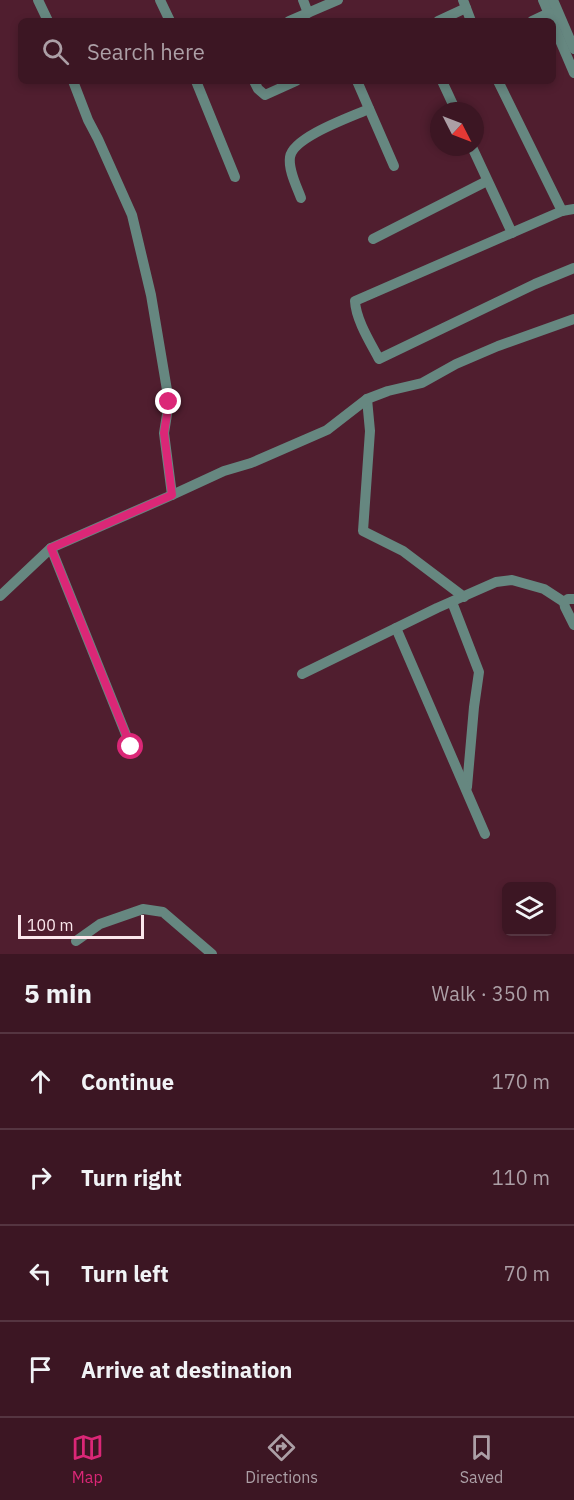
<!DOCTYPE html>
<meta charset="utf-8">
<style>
body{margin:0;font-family:"IBM Plex Sans",sans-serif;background:#472330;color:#f1f3f6}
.controls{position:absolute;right:18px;bottom:18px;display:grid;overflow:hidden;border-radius:9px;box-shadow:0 3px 9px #0003}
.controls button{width:54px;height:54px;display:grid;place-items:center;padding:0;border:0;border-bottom:2px solid #553541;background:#3c1623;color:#f1f3f6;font:30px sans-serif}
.compass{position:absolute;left:430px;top:102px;width:54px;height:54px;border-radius:50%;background:#3c1623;box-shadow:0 3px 9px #0003;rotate:132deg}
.scale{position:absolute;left:18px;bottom:15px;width:126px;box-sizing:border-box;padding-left:6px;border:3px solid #fbe7ec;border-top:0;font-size:16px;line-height:21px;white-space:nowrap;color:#fbe7ec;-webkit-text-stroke:4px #501e2f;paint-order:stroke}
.stop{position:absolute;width:18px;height:18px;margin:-14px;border:4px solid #db2777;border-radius:50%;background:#fff}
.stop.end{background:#db2777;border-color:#fff;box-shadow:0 2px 6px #0008}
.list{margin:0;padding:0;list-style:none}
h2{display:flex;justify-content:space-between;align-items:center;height:78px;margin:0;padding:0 24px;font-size:26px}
h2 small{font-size:20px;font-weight:400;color:#ac9fa6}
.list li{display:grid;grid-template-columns:39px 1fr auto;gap:18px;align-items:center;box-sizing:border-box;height:96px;padding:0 24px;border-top:2px solid #553541}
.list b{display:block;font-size:22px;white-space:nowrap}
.list em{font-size:20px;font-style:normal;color:#ac9fa6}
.icon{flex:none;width:33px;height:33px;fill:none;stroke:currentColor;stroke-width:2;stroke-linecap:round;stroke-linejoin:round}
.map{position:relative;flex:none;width:574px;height:954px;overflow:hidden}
.search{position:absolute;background:#3c1623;box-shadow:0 3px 9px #0003;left:18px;right:18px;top:18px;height:66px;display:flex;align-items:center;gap:15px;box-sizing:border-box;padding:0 21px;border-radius:9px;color:#ac9fa6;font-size:22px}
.sheet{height:462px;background:#3c1623}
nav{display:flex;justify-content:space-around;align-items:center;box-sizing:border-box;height:84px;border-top:2px solid #553541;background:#3c1623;font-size:16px;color:#ac9fa6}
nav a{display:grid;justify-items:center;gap:3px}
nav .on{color:#db2777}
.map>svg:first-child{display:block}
</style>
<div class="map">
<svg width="574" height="954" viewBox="0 0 574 954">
<rect width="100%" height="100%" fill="#501e2f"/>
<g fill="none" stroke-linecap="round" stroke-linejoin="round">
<g stroke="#668780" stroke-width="10">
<path d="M38 0 48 21"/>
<path d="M160 0 170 21"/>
<path d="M303 0 308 13"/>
<path d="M463 0 471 21"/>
<path d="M543 0 552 21"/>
<path d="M553 0 574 49"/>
<path d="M289 21 338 0"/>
<path d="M438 21 466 8"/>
<path d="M532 21 549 13"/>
<path d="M553 24 574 73"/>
<path d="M73 81 88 120 98 139 132 215 151 295 169 402 164 433 172 495"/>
<path d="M196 81 235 177"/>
<path d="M254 81 258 89 265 95 296 81"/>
<path d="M357 81 394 166"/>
<path d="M442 81 456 111"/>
<path d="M498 81 562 211"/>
<path d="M472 147 512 233"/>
<path d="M301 198C297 187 288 170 290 157 293 137 351 117 369 109"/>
<path d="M574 209 562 211 355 301C356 320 370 342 379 359L535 284 574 268"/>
<path d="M373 239 487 181"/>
<path d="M367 399 370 431 363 531 403 551 464 597"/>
<path d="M51 548 131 747"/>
<path d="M0 596 51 548 172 495 224 471 251 463 327 430 367 399 388 391 422 383 456 364 498 346 574 319"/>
<path d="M574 599H568L564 602 565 607 574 625"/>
<path d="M452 602 479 672 474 707 467 787"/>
<path d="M396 628 485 834"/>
<path d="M302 674 437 608 496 582 512 580 544 589 564 602"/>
<path d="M76 941 100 924 143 909 163 912 212 954"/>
</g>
</g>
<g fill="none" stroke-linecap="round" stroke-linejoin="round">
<path stroke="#db2777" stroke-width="8" d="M131 747 51 548 172 495 164 433 169 402"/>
</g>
</svg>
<div class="controls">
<button><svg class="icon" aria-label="layers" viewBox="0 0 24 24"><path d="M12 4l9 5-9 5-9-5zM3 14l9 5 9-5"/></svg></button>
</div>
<svg class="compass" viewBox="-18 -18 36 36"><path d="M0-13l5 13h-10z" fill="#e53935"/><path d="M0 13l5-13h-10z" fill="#ac9fa6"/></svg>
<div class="scale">100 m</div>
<div class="stop" style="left:131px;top:747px"></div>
<div class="stop end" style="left:169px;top:402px"></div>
<div class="search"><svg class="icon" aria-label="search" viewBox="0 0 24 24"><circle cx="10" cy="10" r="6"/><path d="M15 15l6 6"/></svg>Search here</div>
</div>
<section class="sheet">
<h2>5 min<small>Walk · 350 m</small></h2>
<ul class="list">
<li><svg class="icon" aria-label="ahead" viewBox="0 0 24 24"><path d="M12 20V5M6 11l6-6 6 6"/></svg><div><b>Continue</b></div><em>170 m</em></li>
<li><svg class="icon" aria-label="right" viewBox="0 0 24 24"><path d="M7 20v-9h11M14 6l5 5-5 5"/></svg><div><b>Turn right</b></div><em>110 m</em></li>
<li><svg class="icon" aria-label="left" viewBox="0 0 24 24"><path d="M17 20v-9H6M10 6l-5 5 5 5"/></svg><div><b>Turn left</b></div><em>70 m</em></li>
<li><svg class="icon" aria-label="arrive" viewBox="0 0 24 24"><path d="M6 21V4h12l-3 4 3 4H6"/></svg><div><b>Arrive at destination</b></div></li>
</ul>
</section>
<nav>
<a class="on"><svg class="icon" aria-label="map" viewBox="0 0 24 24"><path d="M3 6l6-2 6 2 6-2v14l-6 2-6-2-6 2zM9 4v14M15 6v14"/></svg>Map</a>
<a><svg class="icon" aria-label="directions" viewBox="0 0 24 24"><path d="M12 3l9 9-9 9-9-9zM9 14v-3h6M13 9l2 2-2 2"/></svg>Directions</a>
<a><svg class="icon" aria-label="saved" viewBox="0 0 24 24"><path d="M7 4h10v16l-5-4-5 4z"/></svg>Saved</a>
</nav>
